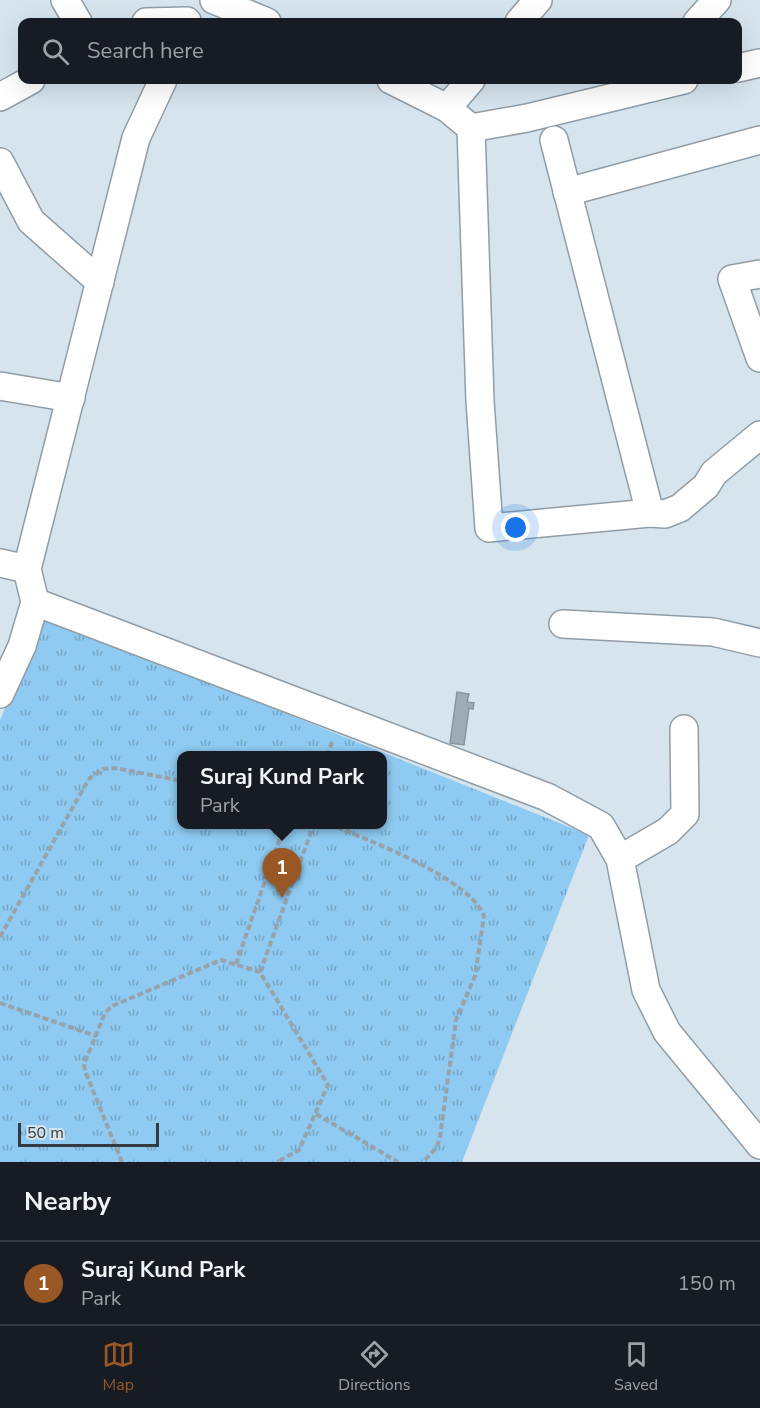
<!DOCTYPE html>
<style>
body{margin:0;font-family:"Nunito Sans",sans-serif;background:#20242c;color:#f1f3f6}
.scale{position:absolute;left:18px;bottom:15px;width:141px;box-sizing:border-box;padding-left:6px;border:3px solid #343a3e;border-top:0;font-size:16px;line-height:21px;white-space:nowrap;color:#343a3e;-webkit-text-stroke:4px #d6e4ee;paint-order:stroke}
.you{position:absolute;left:516px;top:528px;width:21px;height:21px;margin:-15px;border:4px solid #fff;border-radius:50%;background:#1a73e8;box-shadow:0 0 0 9px #1a73e833}
.badge{display:grid;place-items:center;width:39px;height:39px;border-radius:50%;background:#995725;color:#fff;font-size:20px;font-weight:700}
.pin{position:absolute;translate:-50% -50px;filter:drop-shadow(0 2px 3px #0008)}
.pin::after{content:'';position:absolute;top:32px;width:21px;height:18px;background:inherit;clip-path:polygon(0 0,100% 0,50% 100%)}
.popup{position:absolute;left:177px;top:751px;width:210px;height:78px;box-sizing:border-box;display:grid;place-content:center;border-radius:12px;background:#171b24;filter:drop-shadow(0 2px 4px #0005);font-size:20px;white-space:nowrap;color:#9ea1a6}
.popup b{font-size:22px;color:#f1f3f6}
.popup::after{content:'';position:absolute;left:50%;top:100%;margin-left:-12px;border:12px solid transparent;border-top-color:#171b24}
.list{margin:0;padding:0;list-style:none}
h2{display:flex;justify-content:space-between;align-items:center;height:78px;margin:0;padding:0 24px;font-size:26px}
h2 small{font-size:20px;font-weight:400;color:#9ea1a6}
.list li{display:grid;grid-template-columns:39px 1fr auto;gap:18px;align-items:center;box-sizing:border-box;height:84px;padding:0 24px;border-top:2px solid #363941}
.list b{display:block;font-size:22px;white-space:nowrap}
.list p{margin:0;font-size:20px;white-space:nowrap;color:#9ea1a6}
.list em{font-size:20px;font-style:normal;color:#9ea1a6}
.icon{flex:none;width:33px;height:33px;fill:none;stroke:currentColor;stroke-width:2;stroke-linecap:round;stroke-linejoin:round}
.map{position:relative;flex:none;width:760px;height:1162px;overflow:hidden}
.search{position:absolute;background:#171b24;box-shadow:0 6px 24px #0002;left:18px;right:18px;top:18px;height:66px;display:flex;align-items:center;gap:15px;box-sizing:border-box;padding:0 21px;border-radius:12px;color:#9ea1a6;font-size:22px}
.sheet{height:162px;background:#171b24}
nav{display:flex;justify-content:space-around;align-items:center;box-sizing:border-box;height:84px;border-top:2px solid #363941;background:#171b24;font-size:16px;color:#9ea1a6}
nav a{display:grid;justify-items:center;gap:3px}
nav .on{color:#995725}
.map>svg:first-child{display:block}
</style>
<div class="map">
<svg width="760" height="1162" viewBox="0 0 760 1162">
<defs>
<pattern id="park-tufts" width="24" height="20" patternUnits="userSpaceOnUse" patternTransform="scale(1.5)"><rect width="24" height="20" fill="#8ecaf1"/><path d="M3 7l-1-3M5 7V3M7 7l1-3M15 17l-1-3M17 17v-4M19 17l1-3" fill="none" stroke="#75a5c5"/></pattern>
</defs>
<rect width="100%" height="100%" fill="#d6e4ee"/>
<path fill="url(#park-tufts)" fill-rule="evenodd" d="M45 617 589 835 462 1162H0V720ZM182 756H382V824H182Z"/>
<path fill="#9facb6" stroke="#88959e" stroke-width="1.5" d="M457 692 469 694 467 702 474 703 473 709 469 708 464 745 450 743Z"/>
<g fill="none" stroke-linecap="round" stroke-linejoin="round">
<g stroke="#909da6" stroke-width="30">
<g id="minor">
<path d="M65 0 78 22"/>
<path d="M214 0 267 22"/>
<path d="M146 22 187 21"/>
<path d="M519 22 538 0"/>
<path d="M697 22 717 0"/>
<path d="M738 68 760 63"/>
<path d="M391 80 447 108 471 128 480 401 489 528 650 513 665 514 680 508 706 486 714 473 760 435"/>
<path d="M0 97 31 80"/>
<path d="M447 108 471 80"/>
<path d="M471 128 527 118 684 80"/>
<path d="M554 140 650 513"/>
<path d="M0 162 31 221 100 282"/>
<path d="M567 192 760 140"/>
<path d="M760 274 732 279 760 358"/>
<path d="M0 386 71 398"/>
<path d="M0 563 27 569"/>
<path d="M35 602 547 797 601 826 620 859 646 990 667 1032 760 1145"/>
<path d="M563 624 713 632 760 643"/>
<path d="M0 694 22 646 35 602 27 569 136 138 163 80"/>
<path d="M620 859 668 831 685 814 684 729"/>
</g>
</g>
<g stroke="#97a2aa" stroke-width="4" stroke-dasharray="6 3" stroke-linecap="butt">
<path d="M327 756 333 740"/>
<path d="M329 824C366 839 470 878 484 916L475 976 456 1020 440 1137 437 1147 423 1162"/>
<path d="M0 937 83 789 90 778 103 769 115 768 182 781"/>
<path d="M236 964 285 824"/>
<path d="M260 972 314 824"/>
<path d="M0 1003 96 1036"/>
<path d="M316 1114 398 1162"/>
<path d="M122 1162 85 1071 84 1064 105 1013 112 1006 221 960 260 972 328 1085 299 1150 277 1162"/>
</g>
<use href="#minor" stroke="#fff" stroke-width="27"/>
</g>
</svg>
<div class="scale">50 m</div>
<div class="you"></div>
<div class="pin badge" style="left:282px;top:898px">1</div>
<div class="popup"><b>Suraj Kund Park</b>Park</div>
<div class="search"><svg class="icon" aria-label="search" viewBox="0 0 24 24"><circle cx="10" cy="10" r="6"/><path d="M15 15l6 6"/></svg>Search here</div>
</div>
<section class="sheet">
<h2>Nearby<small></small></h2>
<ul class="list">
<li><span class="badge">1</span><div><b>Suraj Kund Park</b><p>Park</p></div><em>150 m</em></li>
</ul>
</section>
<nav>
<a class="on"><svg class="icon" aria-label="map" viewBox="0 0 24 24"><path d="M3 6l6-2 6 2 6-2v14l-6 2-6-2-6 2zM9 4v14M15 6v14"/></svg>Map</a>
<a><svg class="icon" aria-label="directions" viewBox="0 0 24 24"><path d="M12 3l9 9-9 9-9-9zM9 14v-3h6M13 9l2 2-2 2"/></svg>Directions</a>
<a><svg class="icon" aria-label="saved" viewBox="0 0 24 24"><path d="M7 4h10v16l-5-4-5 4z"/></svg>Saved</a>
</nav>
